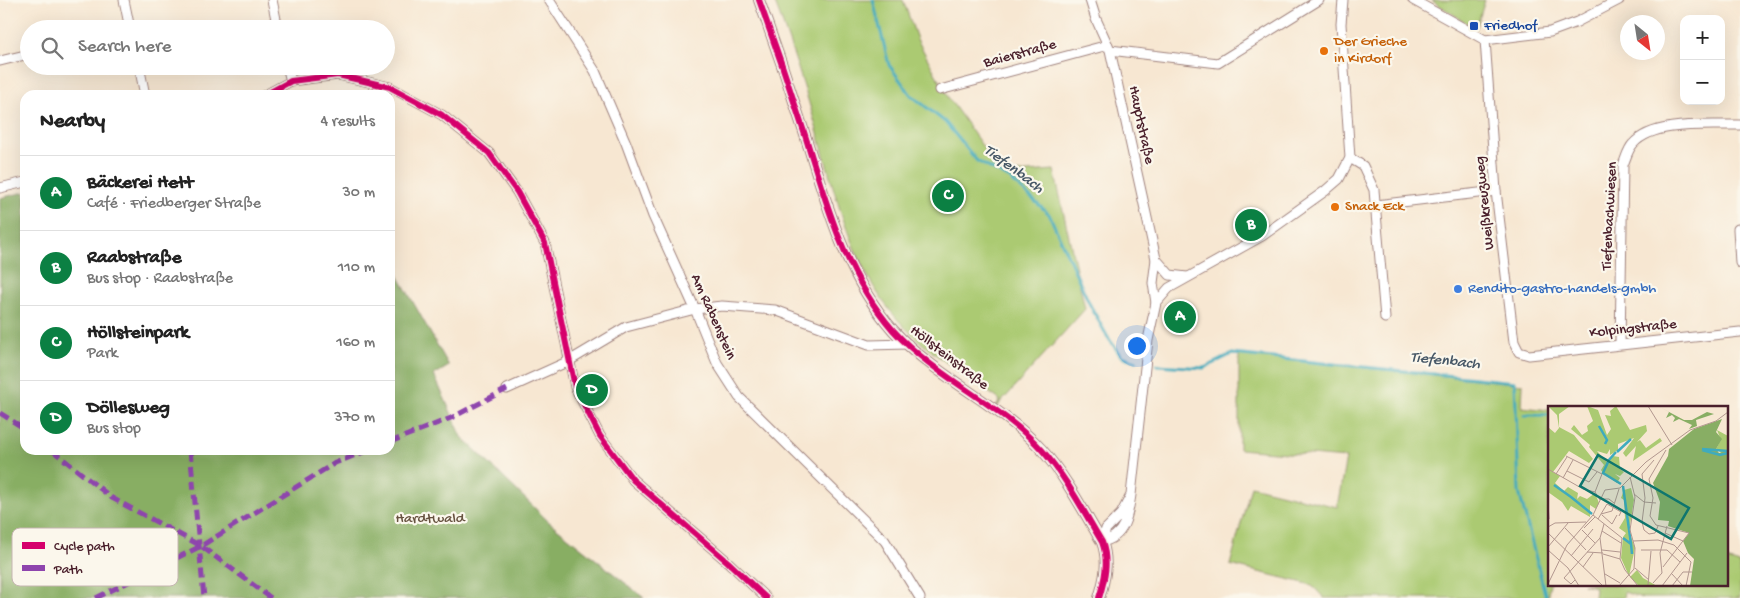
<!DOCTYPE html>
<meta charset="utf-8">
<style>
body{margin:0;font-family:"Gochi Hand",sans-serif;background:#f2f2f2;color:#222}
.controls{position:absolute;right:15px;top:15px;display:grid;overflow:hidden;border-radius:10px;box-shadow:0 5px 20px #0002}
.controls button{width:45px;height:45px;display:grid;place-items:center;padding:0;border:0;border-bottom:1px solid #e0e0e0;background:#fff;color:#222;font:25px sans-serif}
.compass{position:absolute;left:1620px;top:15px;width:45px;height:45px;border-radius:50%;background:#fff;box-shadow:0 5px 20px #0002;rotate:150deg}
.you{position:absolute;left:1136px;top:345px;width:18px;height:18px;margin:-12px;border:4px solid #fff;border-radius:50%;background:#1a73e8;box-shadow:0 0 0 8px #1a73e833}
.badge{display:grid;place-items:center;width:32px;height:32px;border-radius:50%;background:#0b8043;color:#fff;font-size:16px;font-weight:700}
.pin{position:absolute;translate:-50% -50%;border:2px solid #fff;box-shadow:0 1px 5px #0006}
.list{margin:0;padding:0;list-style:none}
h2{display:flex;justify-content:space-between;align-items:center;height:65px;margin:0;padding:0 20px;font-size:21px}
h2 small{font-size:16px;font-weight:400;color:#767676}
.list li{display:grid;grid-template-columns:32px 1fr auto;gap:15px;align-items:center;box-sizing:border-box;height:75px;padding:0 20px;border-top:1px solid #e0e0e0}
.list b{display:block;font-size:19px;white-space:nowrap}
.list p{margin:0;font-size:16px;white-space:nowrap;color:#767676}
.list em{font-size:16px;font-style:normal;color:#767676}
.icon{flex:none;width:28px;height:28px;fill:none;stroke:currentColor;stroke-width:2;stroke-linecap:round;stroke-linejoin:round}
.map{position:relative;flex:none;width:1740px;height:598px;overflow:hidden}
.search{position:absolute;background:#fff;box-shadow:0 5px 20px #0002;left:20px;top:20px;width:375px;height:55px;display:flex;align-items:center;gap:12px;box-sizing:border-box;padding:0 18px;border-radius:28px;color:#767676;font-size:19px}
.panel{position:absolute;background:#fff;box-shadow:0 5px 20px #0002;left:20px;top:90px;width:375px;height:365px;border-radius:15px}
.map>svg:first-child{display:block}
</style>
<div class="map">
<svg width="1740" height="598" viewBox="0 0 1740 598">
<rect width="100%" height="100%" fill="#fbf7ec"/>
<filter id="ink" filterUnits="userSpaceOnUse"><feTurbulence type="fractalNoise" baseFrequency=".02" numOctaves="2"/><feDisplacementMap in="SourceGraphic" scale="10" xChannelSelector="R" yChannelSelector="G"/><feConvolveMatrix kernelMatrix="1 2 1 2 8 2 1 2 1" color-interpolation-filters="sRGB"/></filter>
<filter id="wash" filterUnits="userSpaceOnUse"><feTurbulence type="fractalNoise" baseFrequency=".0096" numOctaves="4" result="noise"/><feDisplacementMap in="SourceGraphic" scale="20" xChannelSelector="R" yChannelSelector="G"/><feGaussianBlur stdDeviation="1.12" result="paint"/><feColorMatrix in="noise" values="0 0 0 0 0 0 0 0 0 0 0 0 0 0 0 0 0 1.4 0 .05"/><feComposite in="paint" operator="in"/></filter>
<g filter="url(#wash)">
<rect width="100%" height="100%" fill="#f7e7d2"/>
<g fill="#abca72" stroke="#7a744e">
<path d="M774 0H903L917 39 948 97 1002 174 1054 170 1085 309 995 409 1000 400C965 375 926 352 898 320 853 269 837 201 819 137 806 91 791 45 774 0Z"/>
<path d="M1431 0H1485L1476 29Z"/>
<path d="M1239 355 1523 384 1522 407 1549 410 1550 584 1547 598H1324L1312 585 1230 565 1251 486 1337 507 1346 458 1239 449Z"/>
<path d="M1726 560 1740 564V598H1642L1624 592 1623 598H1594L1595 587 1583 584H1726Z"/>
</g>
<path fill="#88ae64" stroke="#696648" d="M25 192V450H390V261L449 366 434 375 462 437 548 521 644 598H0V198Z"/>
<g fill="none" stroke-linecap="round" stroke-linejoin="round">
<g stroke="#3fabbe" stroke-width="3">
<path d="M873 0 889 65 911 95 945 122 977 161 1010 179 1049 214 1090 305 1107 336 1121 356 1136 361"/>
<path d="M1157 365 1204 368 1232 354 1515 382 1519 492 1546 598"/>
<path d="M1524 415H1549"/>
</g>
</g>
</g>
<g filter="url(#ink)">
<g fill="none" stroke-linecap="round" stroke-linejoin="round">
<g stroke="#a0837e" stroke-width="11">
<g id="minor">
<path d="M124 0 130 29"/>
<path d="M272 0 278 29"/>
<path d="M549 0 595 71 626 143 653 216 695 309 717 363 739 397 885 541 920 598"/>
<path d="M1090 0 1096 19 1110 50 1156 259 1153 283 1156 303"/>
<path d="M1413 0 1485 40 1550 32 1577 22 1619 0"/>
<path d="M1485 40 1496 191 1514 342 1519 352 1529 355 1740 332"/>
<path d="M1110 50 1218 63 1319 0"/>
<path d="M0 61 29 54"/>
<path d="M139 66 145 95"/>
<path d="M287 66 291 81"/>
<path d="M940 90 1108 45"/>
<path d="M265 95 291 81 338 75 390 87 442 115 489 153 517 192 545 243 575 387 600 436 633 480 728 562 766 598"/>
<path d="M1350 158 1363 166 1374 190 1385 318"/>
<path d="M0 188 25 182"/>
<path d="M1376 205 1496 191"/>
<path d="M1738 229 1740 263"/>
<path d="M1156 259 1170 275 1187 277"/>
<path d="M1620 344 1623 165C1626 158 1628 149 1633 144 1654 120 1709 126 1740 125"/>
<path d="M507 389 569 361 626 327 695 309 722 306 775 310 869 345 908 344"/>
<path d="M1131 495 1121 514 1106 529 1102 542C1125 537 1128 515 1131 495L1148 340 1156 303 1169 288 1262 236 1325 191 1339 179 1350 158 1341 24 1343 0"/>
</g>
</g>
<g stroke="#a0837e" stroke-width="12">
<path id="tertiary" d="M759 0C775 44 790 88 804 132 826 201 844 274 893 330 936 378 999 403 1042 450 1066 477 1084 512 1102 542 1109 561 1105 579 1099 598"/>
</g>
<use href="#minor" stroke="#fff" stroke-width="9"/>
<use href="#tertiary" stroke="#fff" stroke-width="10"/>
<g stroke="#8e44ad" stroke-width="5" stroke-dasharray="10 5" stroke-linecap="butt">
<path d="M0 413 25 429"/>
<path d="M390 442 451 418 507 389"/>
<path d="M52 450 112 498 201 546 271 598"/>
<path d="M190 450 204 598"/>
<path d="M96 598 201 546 335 463 369 450"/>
</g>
<g stroke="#fbf7ec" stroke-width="9">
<g id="cycleway">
<path d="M759 0C775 44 790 88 804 132 826 201 844 274 893 330 936 378 999 403 1042 450 1066 477 1084 512 1102 542 1109 561 1105 579 1099 598"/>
<path d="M265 95 291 81 338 75 390 87 442 115 489 153 517 192 545 243 575 387 600 436 633 480 728 562 766 598"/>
</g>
</g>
<use href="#cycleway" stroke="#d6006c" stroke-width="6"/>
</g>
</g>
<rect fill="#1a4fb4" stroke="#fbf7ec" stroke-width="2" x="1469" y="21" width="10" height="10" rx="2.5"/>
<g fill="#e8710a" stroke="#fbf7ec" stroke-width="2">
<circle cx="1324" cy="51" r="5"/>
<circle cx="1335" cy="207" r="5"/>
</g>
<circle fill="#3f7fe0" stroke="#fbf7ec" stroke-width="2" cx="1458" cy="289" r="5"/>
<g text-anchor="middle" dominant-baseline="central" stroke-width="4.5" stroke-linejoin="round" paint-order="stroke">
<g font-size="15" fill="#164399" stroke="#fbf7ec" text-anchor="start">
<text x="1484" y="26">Friedhof</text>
</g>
<g font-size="15" fill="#c56008" stroke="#fbf7ec" text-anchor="start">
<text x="1334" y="42">Der Grieche<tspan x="1334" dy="17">in Kirdorf</tspan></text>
<text x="1345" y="207">Snack Eck</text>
</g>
<g font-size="15" fill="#4a1f2b" stroke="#fbf7ec">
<text transform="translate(1020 54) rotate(-15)">Baierstraße</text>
<text transform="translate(1141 125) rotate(78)">Hauptstraße</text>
<text transform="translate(1485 203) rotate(-96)">Weißkreuzweg</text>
<text transform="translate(1610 216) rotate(-87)">Tiefenbachwiesen</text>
<text transform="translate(713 317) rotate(66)">Am Rabenstein</text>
<text transform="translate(1633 329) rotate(-6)">Kolpingstraße</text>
<text transform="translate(949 358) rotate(38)">Höllsteinstraße</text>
</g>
<g font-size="15" fill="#366cbe" stroke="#fbf7ec" text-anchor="start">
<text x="1468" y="289">Rendito-gastro-handels-gmbh</text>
</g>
<g font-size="15" fill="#675240" stroke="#fbf7ec">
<text x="430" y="519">Hardtwald</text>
</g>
<g font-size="16" font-style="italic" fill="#465766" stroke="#fbf7ec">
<text transform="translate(1013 170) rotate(37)">Tiefenbach</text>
<text transform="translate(1445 362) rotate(6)">Tiefenbach</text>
</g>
</g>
<g transform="translate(1548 406)">
<rect width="180" height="180" fill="#f7e7d2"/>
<path d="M0 0H22L11 8V21L26 29 45 53 41 57 21 45 5 66 12 70 7 77 16 85 20 81 30 87 29 93 32 90 39 93 47 87 51 97 48 103 42 99V111L23 100 20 105 14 96 0 86V21L7 27 11 22 9 9ZM39 0 50 4 59 29 63 23 57 9 63 10 62 5 68 0 82 24 98 19 99 25 89 36 92 34 98 42 112 32 114 35 85 55 88 40 78 51 75 47 86 32 70 38V44L62 49V43L59 48 49 45 59 56 65 50 71 51 72 63 76 66 72 70 67 68 72 72 69 77 55 67 53 64 56 59 41 41 42 39 23 23 26 19 34 29 40 25 39 20 45 15ZM169 24 180 30V44L174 47 168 43 173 34ZM83 82 86 94 81 125 87 142 81 170 73 152 75 131 78 127 71 122 77 112 76 94 73 92 76 84ZM89 164 95 172 109 180H91L82 171Z" fill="#abca72"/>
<path d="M110 0 136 14H144L159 6 166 8 148 14 149 20 141 23 144 19 131 13 125 16 127 12 124 9 118 12 121 6ZM174 13 168 26 174 33 168 43 171 47 180 44V180H142L146 153 140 147 135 135 141 127 120 120 121 115 110 114 112 96 105 77 120 50 121 43 146 23Z" fill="#88ae64"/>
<path fill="none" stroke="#3fabbe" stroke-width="2.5" d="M51 20 59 34 57 38M154 43 180 45M154 44 172 49 180 47M68 46 61 54 55 67 73 78M69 46 83 33M6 79 23 91M75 80 83 138M23 91 44 108M75 132 83 138 84 148"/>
<path fill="none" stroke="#b2978f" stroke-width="1" d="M100 0 124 39M18 50 54 68 47 86M106 54 94 68 97 92 94 116 96 124 101 128 107 127 110 120M0 63 35 83 47 86 52 94M19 65 41 76 49 66M8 68 19 51M82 71 87 91 82 124 87 142 86 163M15 72 25 54M86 88 96 96 108 97M52 93H61L66 97M0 96 1 113M53 108 64 105 71 83M45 109 74 132M54 109 64 118 69 109M50 113 59 98 73 106 71 110M56 118 52 132 58 180M0 121 7 117 38 116M17 122 38 144M36 122 47 111M34 124 47 137M54 125 73 137M0 127 55 180M117 127 135 135M74 132 72 153 77 164 90 180M85 135 110 134 126 139 143 156 138 180M0 141 20 117M0 144 20 162 31 180M54 144 72 146M93 144H119L132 156M39 146 55 147M55 148 72 153M23 150 45 123M35 161 45 147M115 161 141 127 108 119 102 110 105 92 101 73 118 44M87 162 101 174M57 168 72 177M124 168 135 180M27 174 23 178 16 172 52 132M105 177 114 167 112 147 119 120M0 178 19 139 45 109 57 84 72 82 98 56 142 24 168 15 180 6M100 179 103 145M71 180 86 163M114 180 139 147M124 180 135 166H144"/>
<path fill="#0f766e" fill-opacity="0.15" stroke="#0f766e" stroke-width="2.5" d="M50 49 141 102 123 133 32 80Z"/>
<rect width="180" height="180" fill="none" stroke="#4a1f2b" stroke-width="2.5"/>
</g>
<rect x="12" y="528" width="166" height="58" rx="8" fill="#fbf7ec" stroke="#c6b6b2" stroke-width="1"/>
<rect x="22" y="542" width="23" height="7" fill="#d6006c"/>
<rect x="22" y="565" width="23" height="6" fill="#8e44ad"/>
<g font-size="14" fill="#4a1f2b">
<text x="54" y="550">Cycle path</text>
<text x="54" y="573">Path</text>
</g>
</svg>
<div class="controls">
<button>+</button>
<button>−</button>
</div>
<svg class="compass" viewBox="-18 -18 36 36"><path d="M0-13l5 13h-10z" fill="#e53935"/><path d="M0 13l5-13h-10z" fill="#767676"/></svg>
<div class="you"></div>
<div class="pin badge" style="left:1180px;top:317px">A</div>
<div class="pin badge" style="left:1251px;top:225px">B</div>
<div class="pin badge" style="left:948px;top:196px">C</div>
<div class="pin badge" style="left:592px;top:390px">D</div>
<div class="search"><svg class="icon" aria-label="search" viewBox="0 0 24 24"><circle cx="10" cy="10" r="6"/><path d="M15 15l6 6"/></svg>Search here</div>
<section class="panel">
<h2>Nearby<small>4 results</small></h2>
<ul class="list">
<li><span class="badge">A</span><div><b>Bäckerei Hett</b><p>Café · Friedberger Straße</p></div><em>30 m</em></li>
<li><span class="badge">B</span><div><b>Raabstraße</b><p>Bus stop · Raabstraße</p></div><em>110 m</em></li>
<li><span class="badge">C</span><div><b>Höllsteinpark</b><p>Park</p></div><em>160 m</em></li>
<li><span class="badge">D</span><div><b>Döllesweg</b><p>Bus stop</p></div><em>370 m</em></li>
</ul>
</section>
</div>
